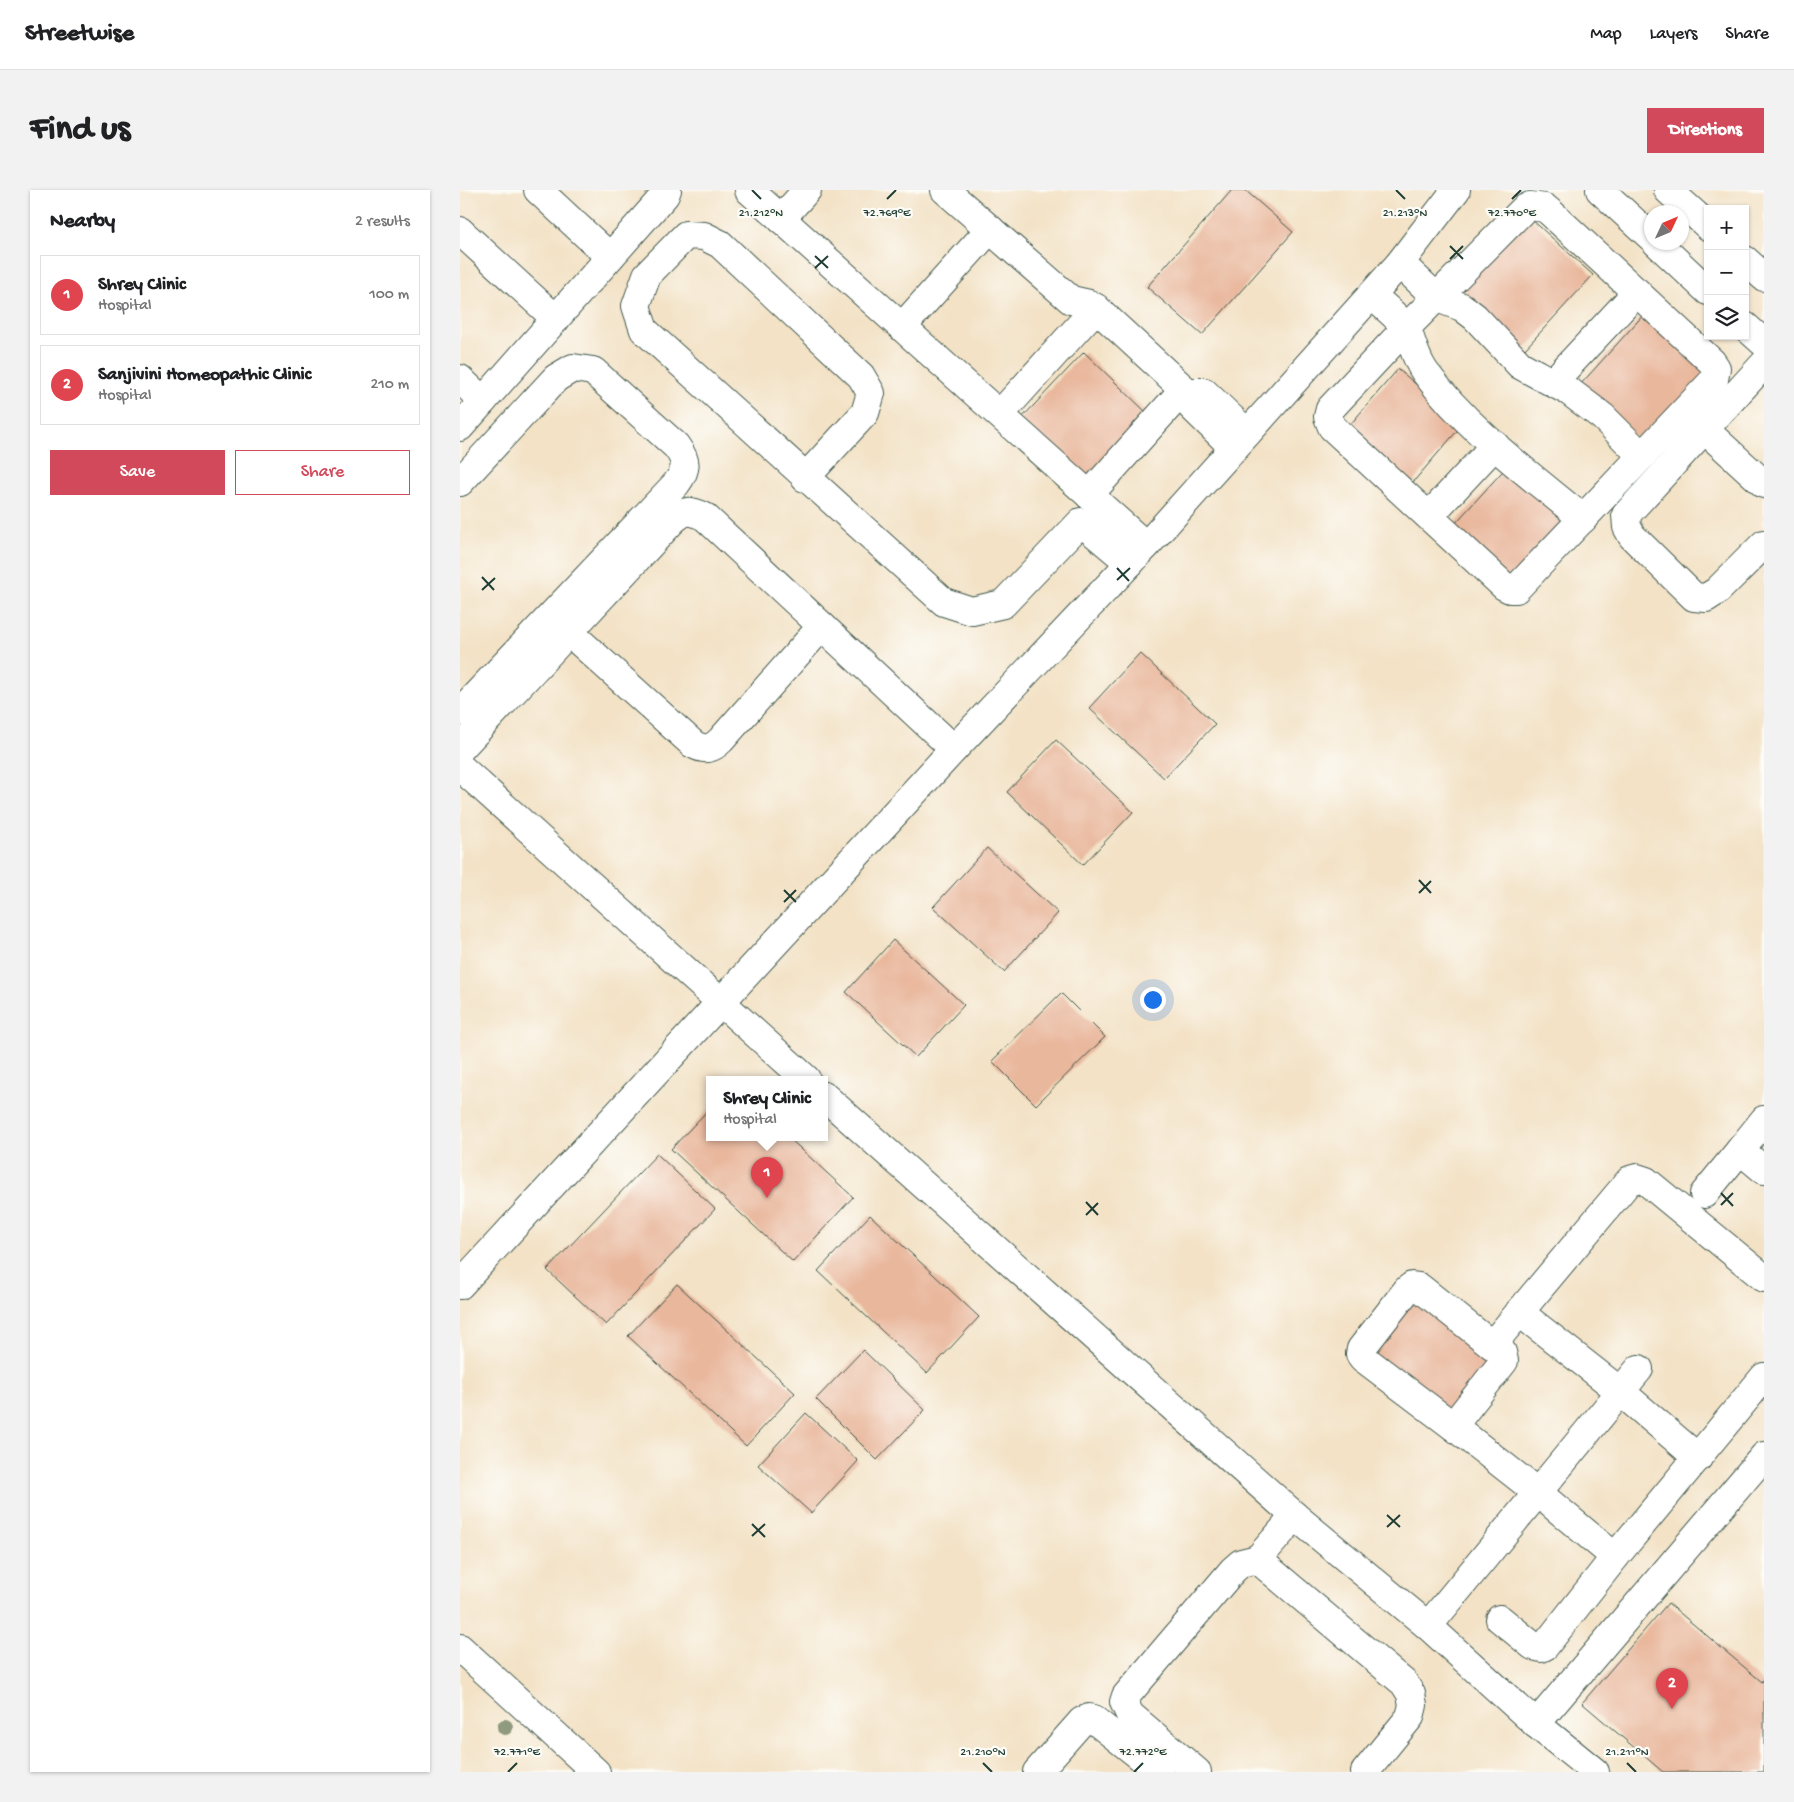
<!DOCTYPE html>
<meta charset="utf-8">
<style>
body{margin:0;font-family:"Gochi Hand",sans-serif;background:#f2f2f2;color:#202124}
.controls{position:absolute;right:15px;top:15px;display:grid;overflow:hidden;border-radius:0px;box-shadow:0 1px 4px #0004}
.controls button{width:45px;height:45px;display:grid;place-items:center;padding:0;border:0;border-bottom:1px solid #e0e0e0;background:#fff;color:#202124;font:25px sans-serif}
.compass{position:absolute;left:1184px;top:15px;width:45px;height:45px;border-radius:50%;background:#fff;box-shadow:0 1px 4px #0004;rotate:46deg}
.you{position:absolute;left:692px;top:809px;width:18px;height:18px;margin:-12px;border:4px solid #fff;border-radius:50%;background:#1a73e8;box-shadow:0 0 0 8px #1a73e833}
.badge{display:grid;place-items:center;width:32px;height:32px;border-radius:50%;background:#d1495b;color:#fff;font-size:16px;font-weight:700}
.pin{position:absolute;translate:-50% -41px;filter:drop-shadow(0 1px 2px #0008)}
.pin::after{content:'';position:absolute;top:26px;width:18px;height:15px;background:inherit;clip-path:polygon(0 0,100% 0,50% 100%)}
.popup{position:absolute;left:246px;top:886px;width:122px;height:65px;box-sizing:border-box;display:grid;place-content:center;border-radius:0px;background:#fff;filter:drop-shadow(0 1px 4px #0005);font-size:16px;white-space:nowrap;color:#757577}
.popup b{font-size:19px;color:#202124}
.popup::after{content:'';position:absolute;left:50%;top:100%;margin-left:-10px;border:10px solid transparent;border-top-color:#fff}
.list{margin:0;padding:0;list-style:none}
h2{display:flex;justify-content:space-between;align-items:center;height:65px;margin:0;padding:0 20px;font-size:21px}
h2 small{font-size:16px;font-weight:400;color:#757577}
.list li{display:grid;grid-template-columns:32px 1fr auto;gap:15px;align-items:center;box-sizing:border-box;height:80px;margin:0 10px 10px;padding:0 10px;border:1px solid #e0e0e0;border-radius:0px}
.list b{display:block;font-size:19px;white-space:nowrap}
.list p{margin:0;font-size:16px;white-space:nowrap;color:#757577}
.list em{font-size:16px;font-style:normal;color:#757577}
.actions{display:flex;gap:10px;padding:15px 20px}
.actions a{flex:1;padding:11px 0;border:1px solid #d1495b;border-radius:0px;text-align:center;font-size:18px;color:#d1495b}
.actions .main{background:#d1495b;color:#fff}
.icon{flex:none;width:28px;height:28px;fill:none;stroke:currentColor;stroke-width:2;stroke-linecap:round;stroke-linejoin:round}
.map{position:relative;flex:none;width:1304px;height:1582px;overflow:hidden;border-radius:0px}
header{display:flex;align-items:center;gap:30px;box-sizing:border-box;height:70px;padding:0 25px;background:#fff;border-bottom:1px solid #e0e0e0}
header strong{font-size:24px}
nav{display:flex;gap:28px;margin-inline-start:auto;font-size:18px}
.intro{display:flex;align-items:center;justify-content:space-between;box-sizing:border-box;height:120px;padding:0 30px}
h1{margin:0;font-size:35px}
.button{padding:12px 22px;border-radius:0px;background:#d1495b;color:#fff;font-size:18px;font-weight:700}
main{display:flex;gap:30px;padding:0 30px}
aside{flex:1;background:#fff;border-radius:0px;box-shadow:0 1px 4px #0004}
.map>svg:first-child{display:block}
</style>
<header>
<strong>Streetwise</strong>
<nav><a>Map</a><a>Layers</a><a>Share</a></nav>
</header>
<div class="intro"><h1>Find us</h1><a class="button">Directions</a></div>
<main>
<aside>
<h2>Nearby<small>2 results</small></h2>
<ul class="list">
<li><span class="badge" style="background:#e0444e">1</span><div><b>Shrey Clinic</b><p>Hospital</p></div><em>100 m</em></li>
<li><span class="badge" style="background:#e0444e">2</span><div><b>Sanjivini Homeopathic Clinic</b><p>Hospital</p></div><em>210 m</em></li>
</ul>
<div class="actions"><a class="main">Save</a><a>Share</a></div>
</aside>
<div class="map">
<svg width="1304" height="1582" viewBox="0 0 1304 1582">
<rect width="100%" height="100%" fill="#fdfcf7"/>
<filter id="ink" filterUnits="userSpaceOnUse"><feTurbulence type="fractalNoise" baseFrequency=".02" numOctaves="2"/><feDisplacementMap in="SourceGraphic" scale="10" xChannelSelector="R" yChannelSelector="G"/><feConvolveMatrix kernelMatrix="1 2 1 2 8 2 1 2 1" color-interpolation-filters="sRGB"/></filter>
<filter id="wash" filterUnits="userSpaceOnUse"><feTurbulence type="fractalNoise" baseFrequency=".0096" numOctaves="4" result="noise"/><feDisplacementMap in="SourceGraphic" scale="20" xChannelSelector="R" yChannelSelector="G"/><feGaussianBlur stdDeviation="1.12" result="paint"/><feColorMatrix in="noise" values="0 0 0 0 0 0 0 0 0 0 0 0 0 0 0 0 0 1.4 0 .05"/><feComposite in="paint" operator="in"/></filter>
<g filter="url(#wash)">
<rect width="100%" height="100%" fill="#f3e2c6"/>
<g id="blocks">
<g fill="#e9b79c">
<path d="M772 0H785L833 42 742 145 687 97Z"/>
<path d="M1069 27 1133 85 1065 159 1001 101Z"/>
<path d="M1186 122 1250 180 1183 254 1119 196Z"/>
<path d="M624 162 689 225 623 295 558 232Z"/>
<path d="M938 179 1003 234 948 298 883 243Z"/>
<path d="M1052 271 1114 328 1053 395 991 338Z"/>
<path d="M680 463 755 534 704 588 629 518Z"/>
<path d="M596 550 673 622 623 675 547 602Z"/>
<path d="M527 658 598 723 544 782 473 717Z"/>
<path d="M433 750 504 815 456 867 386 802Z"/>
<path d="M601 803 645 847 576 915 532 871Z"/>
<path d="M250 918V947H328L393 1007 333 1072 211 959Z"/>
<path d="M197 964 255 1019 146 1135 87 1080Z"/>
<path d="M410 1025 519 1127 467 1183 358 1081Z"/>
<path d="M217 1094 335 1203 286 1256 168 1146Z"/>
<path d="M955 1098 1038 1166 987 1228 904 1160Z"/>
<path d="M403 1160 465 1220 417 1270 356 1209Z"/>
<path d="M346 1223 398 1271 351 1323 298 1275Z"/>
<path d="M1208 1413 1302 1492 1304 1489V1582H1203L1122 1513Z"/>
</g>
</g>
</g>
<g filter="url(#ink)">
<use href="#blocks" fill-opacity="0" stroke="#3f564a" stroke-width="1"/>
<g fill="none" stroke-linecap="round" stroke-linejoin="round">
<g stroke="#3f564a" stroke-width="30">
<g id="minor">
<path d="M78 0 150 67"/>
<path d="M289 0 686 356"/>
<path d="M485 0 611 110 629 114 636 118 727 202"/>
<path d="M1140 0 1192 48"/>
<path d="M1208 0 1248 36"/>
<path d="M1070 16 1085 18 1091 23 1252 172 1256 178 1254 190 1056 399H1050L1044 396 872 237 868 227 870 219 946 138 1064 19Z"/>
<path d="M321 29 347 0"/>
<path d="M0 41 96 129"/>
<path d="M1196 52 1248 101"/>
<path d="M1285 70 1304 87"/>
<path d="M940 73 977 108 1002 117 1015 127 1060 175 1110 202 1143 227 1182 266"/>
<path d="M912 105C920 113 943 131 947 140 953 154 955 168 965 182 1007 239 1069 284 1123 329"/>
<path d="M1285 136 1304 153"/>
<path d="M442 137 530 39"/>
<path d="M1304 174 1166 325 1167 337 1172 346 1234 407 1246 408 1257 401 1304 354"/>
<path d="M0 189 23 211"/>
<path d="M1093 192 1177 102"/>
<path d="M540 224 636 118"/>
<path d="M0 237 205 5 207 0"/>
<path d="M1244 239 1304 294"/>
<path d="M774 258 731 216 727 202H744L787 243"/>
<path d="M345 288 405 223 411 203 401 186 260 54 244 46 226 45 187 85 176 116 184 140 484 412 512 421 543 414 621 332 670 373"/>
<path d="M0 292 96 188 113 178 133 181 216 256C227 271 228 278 216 294L0 522"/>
<path d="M629 305 724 199"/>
<path d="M969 326 1035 255"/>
<path d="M109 442 233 554C245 561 252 559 261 550L362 436"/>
<path d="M0 559 213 330C226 319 231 320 245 327L494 559"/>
<path d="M0 577 346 889"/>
<path d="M364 906 835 1326 968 1436 1076 1534 1135 1582"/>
<path d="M1304 930 1280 960 1304 980"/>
<path d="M1244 1004 1280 960"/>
<path d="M0 1095 494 559 686 356 940 73 996 0"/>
<path d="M1059 1122 1161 1202 1238 1268"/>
<path d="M1032 1155 1042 1162 1044 1171 993 1236 1077 1302 1155 1367"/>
<path d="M993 1236 903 1168 900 1164 901 1159 947 1100 952 1096 959 1097 1032 1155 1170 990 1177 988 1186 991 1304 1088"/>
<path d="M797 1370 835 1326"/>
<path d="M1040 1429 1073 1456 1081 1458 1085 1456 1155 1367 1304 1187"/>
<path d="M968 1436 1179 1179"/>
<path d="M0 1458 136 1582"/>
<path d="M1076 1534 1304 1266"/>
<path d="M577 1582 622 1531 629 1528 633 1529 700 1582"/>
<path d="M737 1582 670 1525 664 1512 666 1506 773 1380 781 1373 797 1369 944 1493 951 1504 953 1515 950 1527 905 1582"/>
</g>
</g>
<use href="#minor" stroke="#fff" stroke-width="28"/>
</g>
<circle fill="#909a7f" cx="45" cy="1537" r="8"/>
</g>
<path fill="none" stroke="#1f3d34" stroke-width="2" d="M292 0 301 9M936 0 945 9M427 9 436 0M1052 9 1061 0M990 56 1003 69M355 66 368 78M990 69 1003 56M355 78 368 66M657 378 669 391M22 387 34 400M657 390 670 378M22 400 35 388M959 690 971 703M324 700 336 712M959 703 971 691M324 712 336 700M1261 1003 1273 1016M626 1012 638 1025M1261 1015 1273 1003M626 1025 638 1013M927 1325 940 1337M292 1334 305 1347M927 1337 940 1325M292 1346 305 1334M523 1573 532 1582M1167 1573 1176 1582M48 1582 57 1573M674 1582 683 1573"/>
<g font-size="12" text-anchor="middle" fill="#1f3d34" stroke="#fdfcf7" stroke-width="4.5" stroke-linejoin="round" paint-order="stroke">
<text x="427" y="26">72.769°E</text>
<text x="1052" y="26">72.770°E</text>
<text x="945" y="26">21.213°N</text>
<text x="301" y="26">21.212°N</text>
<text x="523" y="1565">21.210°N</text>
<text x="1167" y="1565">21.211°N</text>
<text x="57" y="1565">72.771°E</text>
<text x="683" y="1565">72.772°E</text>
</g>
</svg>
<div class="controls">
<button>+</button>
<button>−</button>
<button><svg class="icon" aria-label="layers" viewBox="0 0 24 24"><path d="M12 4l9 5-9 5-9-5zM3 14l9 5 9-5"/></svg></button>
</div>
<svg class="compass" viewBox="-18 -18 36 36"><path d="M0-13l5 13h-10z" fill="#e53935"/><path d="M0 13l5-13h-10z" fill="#757577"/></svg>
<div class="you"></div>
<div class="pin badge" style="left:307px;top:1008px;background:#e0444e">1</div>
<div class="popup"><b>Shrey Clinic</b>Hospital</div>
<div class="pin badge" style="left:1212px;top:1519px;background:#e0444e">2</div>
</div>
</main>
